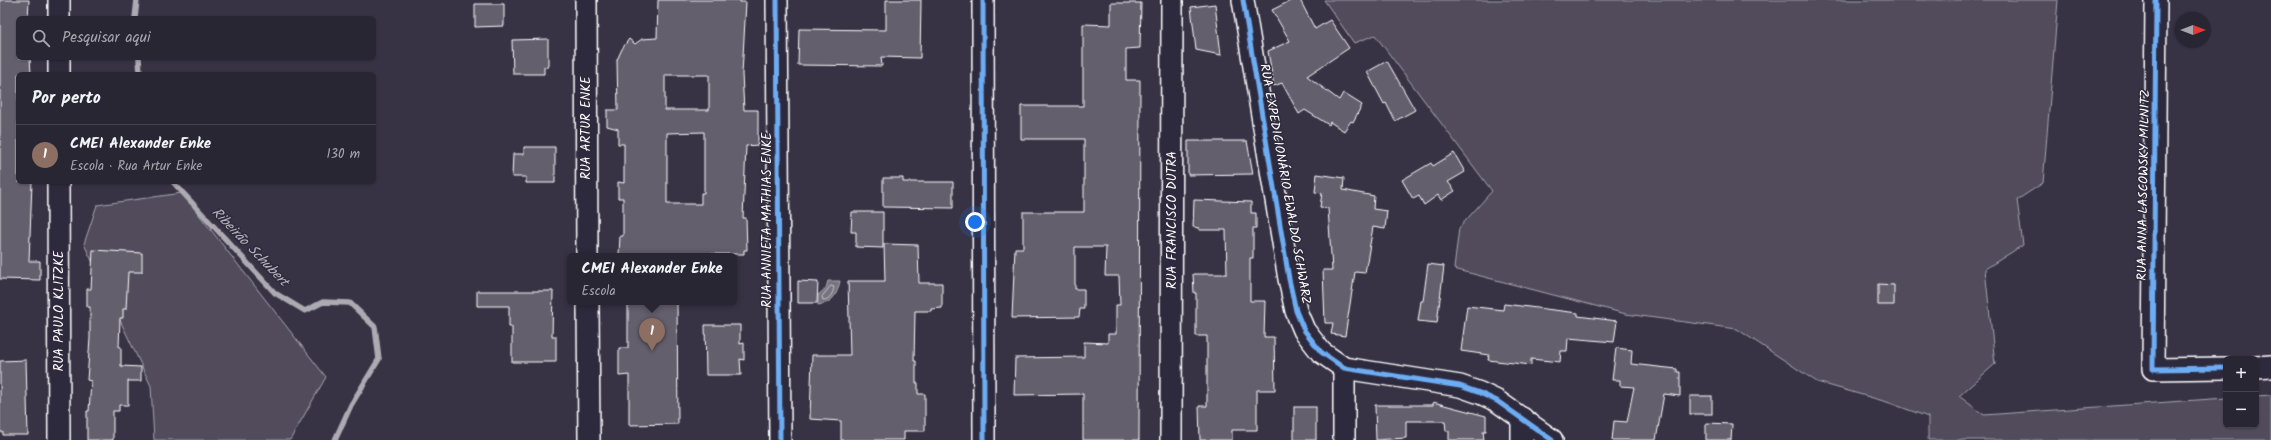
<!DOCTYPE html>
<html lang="pt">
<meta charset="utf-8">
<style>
body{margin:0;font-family:Kalam,sans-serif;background:#353240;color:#f1f3f6}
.controls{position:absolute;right:12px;bottom:12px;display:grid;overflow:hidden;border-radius:6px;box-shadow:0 1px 3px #0004}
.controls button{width:36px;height:36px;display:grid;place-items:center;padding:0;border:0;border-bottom:1px solid #45434f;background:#292634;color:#f1f3f6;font:20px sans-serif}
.compass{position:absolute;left:2175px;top:12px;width:36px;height:36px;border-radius:50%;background:#292634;box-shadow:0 1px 3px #0004;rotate:90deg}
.you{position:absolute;left:975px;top:222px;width:14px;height:14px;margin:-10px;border:3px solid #fff;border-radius:50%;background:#1a73e8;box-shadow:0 0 0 6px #1a73e833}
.badge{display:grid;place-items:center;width:26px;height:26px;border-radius:50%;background:#ff9aa2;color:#fff;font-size:13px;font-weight:700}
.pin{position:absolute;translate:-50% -33px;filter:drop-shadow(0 1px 2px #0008)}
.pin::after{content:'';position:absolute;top:21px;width:14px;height:12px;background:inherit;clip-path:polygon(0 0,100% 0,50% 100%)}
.popup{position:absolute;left:567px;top:253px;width:170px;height:52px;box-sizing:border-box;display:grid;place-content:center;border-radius:6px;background:#292634;filter:drop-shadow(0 1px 3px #0005);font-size:13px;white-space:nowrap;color:#a5a5ac}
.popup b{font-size:15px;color:#f1f3f6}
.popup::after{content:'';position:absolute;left:50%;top:100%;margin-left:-8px;border:8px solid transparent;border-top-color:#292634}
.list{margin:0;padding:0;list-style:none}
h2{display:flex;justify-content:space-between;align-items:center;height:52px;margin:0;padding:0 16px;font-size:17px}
h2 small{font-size:13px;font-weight:400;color:#a5a5ac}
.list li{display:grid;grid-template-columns:26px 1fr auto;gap:12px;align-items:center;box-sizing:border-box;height:60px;padding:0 16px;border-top:1px solid #45434f}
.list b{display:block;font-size:15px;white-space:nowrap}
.list p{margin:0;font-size:13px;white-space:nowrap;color:#a5a5ac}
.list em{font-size:13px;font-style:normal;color:#a5a5ac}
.icon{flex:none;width:22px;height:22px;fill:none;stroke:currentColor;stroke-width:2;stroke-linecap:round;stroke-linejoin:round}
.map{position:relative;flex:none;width:2271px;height:440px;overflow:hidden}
.search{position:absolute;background:#292634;box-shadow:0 1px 3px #0004;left:16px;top:16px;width:360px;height:44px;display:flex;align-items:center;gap:10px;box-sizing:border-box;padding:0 14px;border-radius:6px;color:#a5a5ac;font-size:15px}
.panel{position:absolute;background:#292634;box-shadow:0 1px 3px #0004;left:16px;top:72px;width:360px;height:112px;border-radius:6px}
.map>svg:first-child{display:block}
</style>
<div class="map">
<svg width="2271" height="440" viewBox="0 0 2271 440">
<rect width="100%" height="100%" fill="#373345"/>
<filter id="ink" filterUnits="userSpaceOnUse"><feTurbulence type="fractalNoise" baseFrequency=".025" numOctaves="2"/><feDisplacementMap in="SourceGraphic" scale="8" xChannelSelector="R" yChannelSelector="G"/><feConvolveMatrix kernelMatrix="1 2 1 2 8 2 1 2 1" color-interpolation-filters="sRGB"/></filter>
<g filter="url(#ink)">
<g fill="#514c5c" stroke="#a8a6ae">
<path d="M1324 0H2058L2043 183 2017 200 2023 245 1985 269 1995 364 1959 396 1984 415 2226 398V425H2256V396L2271 395V440H1928V417L1887 402 1817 382 1737 329 1626 314 1454 269 1459 228 1492 191 1375 35 1354 43Z"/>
<path d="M182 193 326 377 290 440H154L151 386 84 244 97 205Z"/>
</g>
<path fill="#76737f" stroke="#adabb2" d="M828 281H840C837 295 833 303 818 305V295L826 288Z"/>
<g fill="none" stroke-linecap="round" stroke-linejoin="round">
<path stroke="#c8c7cc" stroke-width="1" d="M831 286 834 287C833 293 830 300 823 300L822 297Z"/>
<g stroke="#adabb2" stroke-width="5.5">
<path d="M135 18 137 0"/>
<path d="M139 58 140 74"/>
<path d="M173 182 275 293 305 311 323 302 350 303 375 327 379 359 351 405 335 440"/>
</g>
</g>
<g fill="#635f6d" stroke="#fff" fill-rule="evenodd">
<path d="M0 0H29L28 18H18V58H30L31 74H18V182H32L29 261H40V280L0 279Z"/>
<path d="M658 0H740V2H746L742 74 744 110H758V145L746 146 743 218H746L747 250H744V254H706V256H623L619 254 620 236H623V198H618V182L624 183V144H618V129L607 126V110H618L617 60 622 49 629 39 635 44 642 39 657 38ZM665 75H709V110H665ZM704 132V193H701V204H667V133Z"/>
<path d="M886 0H921L920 58 881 57 882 66 798 65 799 29 886 30Z"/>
<path d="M1292 0H1300L1315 29 1330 20 1349 48 1307 76 1339 100 1343 93 1362 105 1353 122 1351 121 1344 131 1330 122 1329 125 1305 110 1299 114 1282 83 1274 86 1268 51 1290 41 1272 10Z"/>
<path d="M1111 3H1141L1140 48 1126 49V80H1140L1139 440H1083V394L1014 395 1015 358 1084 357V342L1108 343V334H1116V305H1120L1119 276H1105L1106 247H1075V289H1084V309H1080L1079 317 1012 318 1015 248H1023V212H1084V139H1021V106H1083V24L1111 25Z"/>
<path d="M475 4H504V26L475 27Z"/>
<path d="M1215 4 1221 55 1196 50 1191 7Z"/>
<path d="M548 39V67H544V74H513L512 40Z"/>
<path d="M1387 61 1415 110 1395 121 1386 103 1384 104 1367 72Z"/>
<path d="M1188 141H1247L1253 174 1188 175Z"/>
<path d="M524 147H555V183H526V177H512L513 154H524Z"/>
<path d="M1454 153 1465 172 1448 182 1455 191 1441 200 1438 195 1424 205 1419 196 1413 199 1402 180 1431 163 1433 166Z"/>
<path d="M1317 174 1344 178 1343 190 1374 196 1373 209 1387 211 1385 229 1373 227 1365 273 1355 272 1345 336 1331 334 1333 323H1325L1323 270H1332L1328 208 1320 207 1322 193 1315 192Z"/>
<path d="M883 178H903V182H953V208L883 207Z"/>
<path d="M1194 200 1251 202V213H1256V228H1253V258H1250V301H1265L1264 337H1274L1275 390H1257V430H1232V440H1200L1199 406H1207V336H1196V293H1194L1193 274H1227L1226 230H1199V228L1193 227Z"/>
<path d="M852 212H883V248L856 247V232H851Z"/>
<path d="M884 244 918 245 919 283H942V308L931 309V311H915L914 361H916V383H918V394H925V431H904V440H841V421L810 419 812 355H850L848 281H885Z"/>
<path d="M93 250 142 253V272H128L126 309H123V318H120L119 347H121V366L141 367V381H128V405H119V411H113V440H87V411H89L91 381 87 380 90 338V307H87V289H91Z"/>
<path d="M1428 264 1444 266 1437 323 1418 321 1421 301H1423Z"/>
<path d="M798 281 818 282 817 303H798Z"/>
<path d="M1878 284 1894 285V305H1878Z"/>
<path d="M477 291H553L552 336H556V362H512V327H509V306H477Z"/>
<path d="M628 302H677L678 424 629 425V375L619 376V348H628Z"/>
<path d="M1504 304 1578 313V316L1617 321 1614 342 1568 338 1567 351H1561L1560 362 1531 359V365L1488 360 1489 355 1461 351 1467 306 1503 310Z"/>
<path d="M705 325H740V344L744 343V360L740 359 741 375H706Z"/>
<path d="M1616 348 1632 350 1631 364 1677 369V372H1680V396L1664 394 1656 440H1612L1614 421 1627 422 1634 387 1620 386V380H1612Z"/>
<path d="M26 360 28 435H3V432H0V361Z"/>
<rect x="1690" y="396" width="22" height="18"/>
<path d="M1433 402 1486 416V431H1483L1484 440H1449V431H1446L1445 421H1406V438L1376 440 1375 405H1433Z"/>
<rect x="1294" y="407" width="22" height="33"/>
<path d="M1706 423 1732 424 1731 440H1706Z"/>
</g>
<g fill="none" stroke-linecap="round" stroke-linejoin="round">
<g stroke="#fff" stroke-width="24">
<g id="street">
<path d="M586 0 587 256"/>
<path d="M777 0 780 440"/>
<path d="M983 0 984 440"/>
<path d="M1243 0 1289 279 1296 311 1304 330 1321 352 1344 368 1460 386 1480 393 1497 401 1552 440"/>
<path d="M2156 0 2153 369 2226 368"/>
<path d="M59 18V0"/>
<path d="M59 74V58"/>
<path d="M58 182 59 440"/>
<path d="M588 302 589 440"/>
<path d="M2256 367 2271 366"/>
<path d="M1344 368V440"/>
<path d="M1171 440 1172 0"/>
<path d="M1522 440V418"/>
</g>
</g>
<use href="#street" stroke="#2f2a3d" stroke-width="21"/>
<g stroke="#2f2a3d" stroke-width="8">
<g id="cycleway">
<path d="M777 0 780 440"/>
<path d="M983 0 984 440"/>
<path d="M1243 0 1289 279 1296 311 1304 330 1321 352 1344 368 1460 386 1480 393 1497 401 1552 440"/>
<path d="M2156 0 2153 369 2226 368"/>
</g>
</g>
<use href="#cycleway" stroke="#6dadf4" stroke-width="5"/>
</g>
</g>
<g text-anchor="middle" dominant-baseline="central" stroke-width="3" stroke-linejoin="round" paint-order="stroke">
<g font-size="13" fill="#fff" stroke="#2f2a3d">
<text transform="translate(586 128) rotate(-90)">RUA ARTUR ENKE</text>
<text transform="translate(1285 184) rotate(80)">RUA EXPEDICIONÁRIO EWALDO SCHWARZ</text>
<text transform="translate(2144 185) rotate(-89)">RUA ANNA LASCOWSKY MILNITZ</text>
<text transform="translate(767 220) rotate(-90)">RUA ANNIETA MATHIAS ENKE</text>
<text transform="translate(1172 220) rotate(-90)">RUA FRANCISCO DUTRA</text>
<text transform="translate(59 311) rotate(-90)">RUA PAULO KLITZKE</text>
</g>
<g font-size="14" font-style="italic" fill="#b4b2b9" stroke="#2f2a3d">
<text transform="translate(250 247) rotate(46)">Ribeirão Schubert</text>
</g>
</g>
</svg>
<div class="controls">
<button>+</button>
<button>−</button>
</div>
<svg class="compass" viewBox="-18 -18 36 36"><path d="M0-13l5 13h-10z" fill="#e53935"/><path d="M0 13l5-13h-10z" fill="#a5a5ac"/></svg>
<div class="you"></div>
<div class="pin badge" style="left:652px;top:351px;background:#8d6e63">1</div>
<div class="popup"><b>CMEI Alexander Enke</b>Escola</div>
<div class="search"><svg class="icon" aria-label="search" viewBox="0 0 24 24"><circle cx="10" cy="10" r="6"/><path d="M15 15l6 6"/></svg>Pesquisar aqui</div>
<section class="panel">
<h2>Por perto<small></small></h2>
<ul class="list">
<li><span class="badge" style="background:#8d6e63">1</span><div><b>CMEI Alexander Enke</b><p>Escola · Rua Artur Enke</p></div><em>130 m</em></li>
</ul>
</section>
</div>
